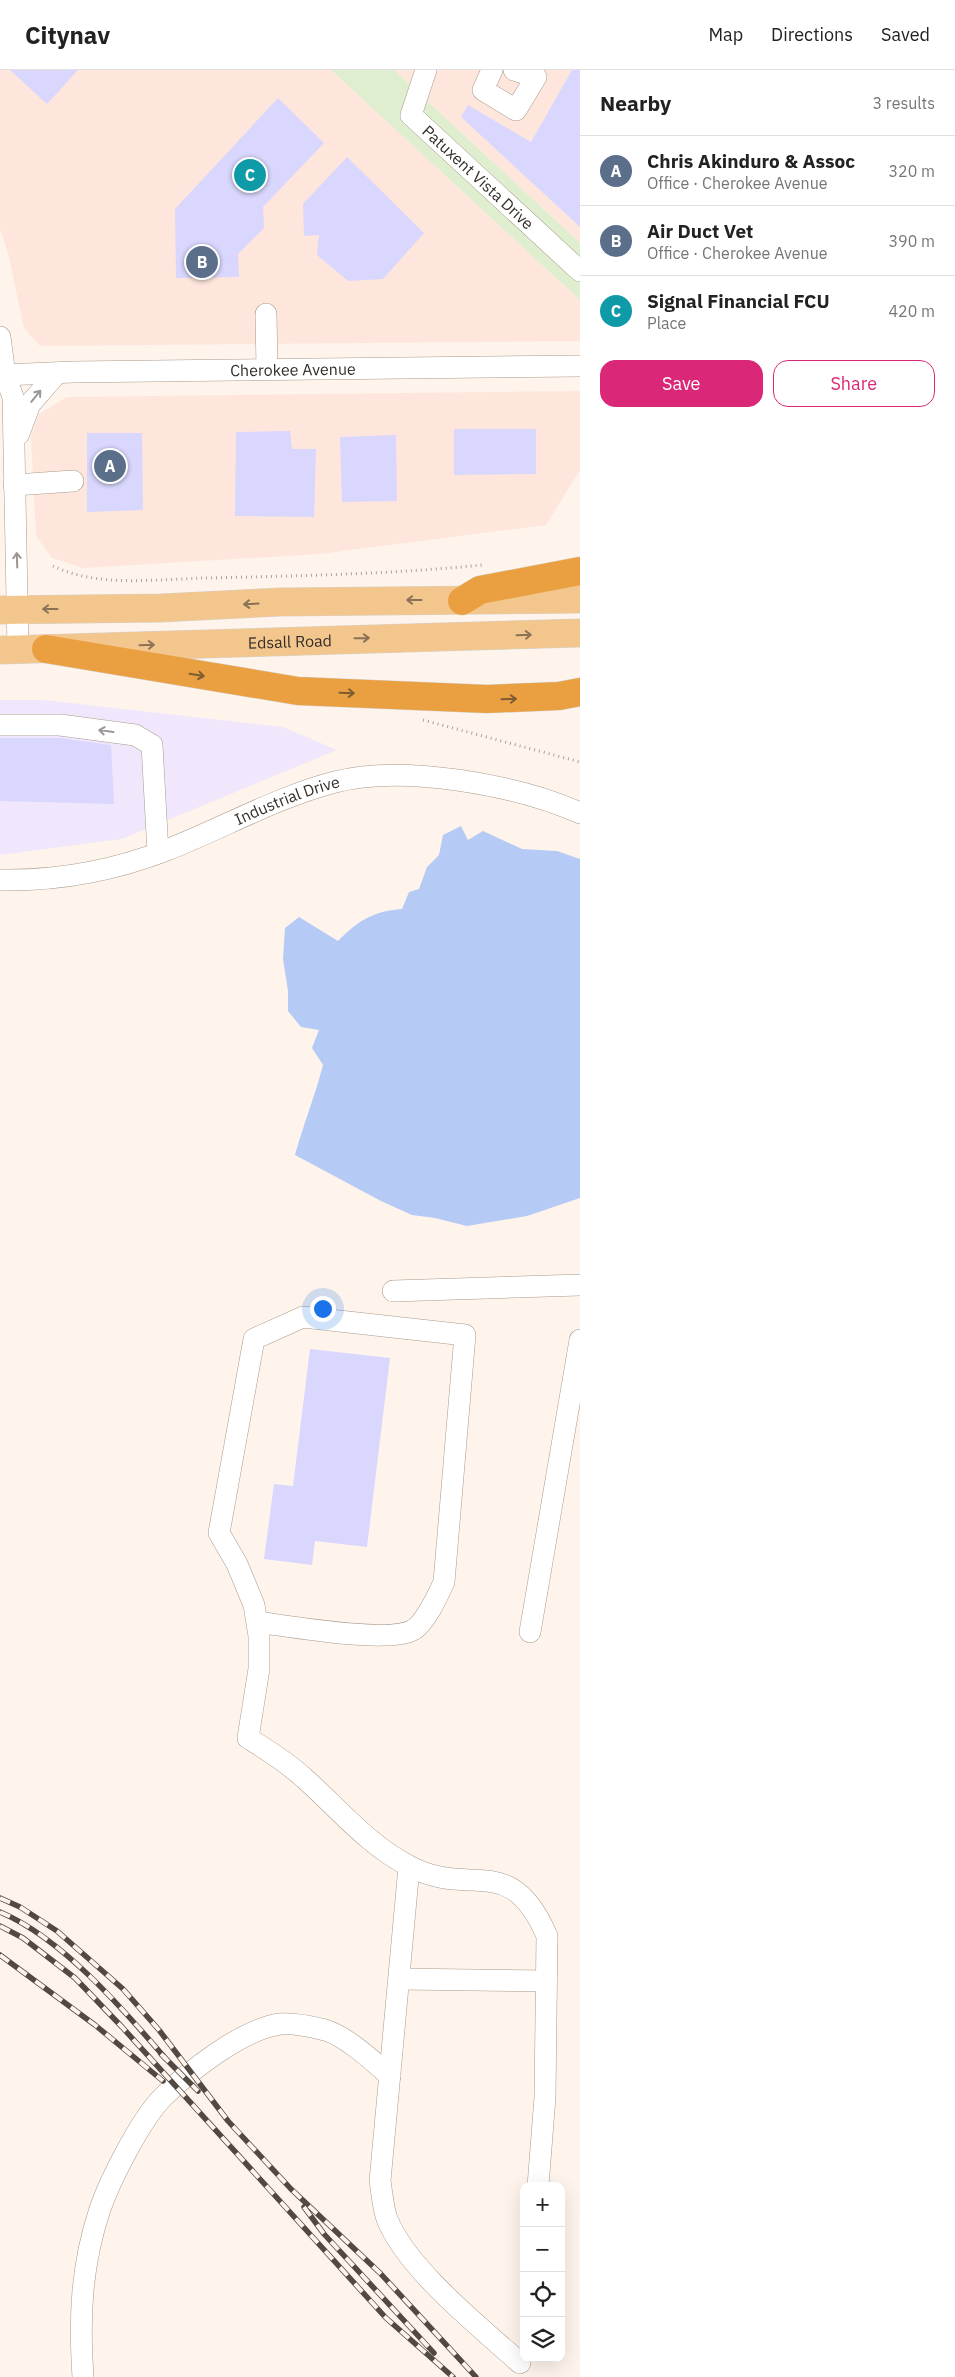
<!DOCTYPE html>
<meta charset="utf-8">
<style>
body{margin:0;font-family:"IBM Plex Sans",sans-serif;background:#f2f2f2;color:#222}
.controls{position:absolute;right:15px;bottom:15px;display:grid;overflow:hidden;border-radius:10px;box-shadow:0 5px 20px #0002}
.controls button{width:45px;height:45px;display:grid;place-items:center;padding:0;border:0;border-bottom:1px solid #e0e0e0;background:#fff;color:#222;font:25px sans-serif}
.you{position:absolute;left:322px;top:1238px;width:18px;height:18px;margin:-12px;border:4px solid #fff;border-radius:50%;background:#1a73e8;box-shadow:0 0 0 8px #1a73e833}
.badge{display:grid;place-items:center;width:32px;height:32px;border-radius:50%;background:#db2777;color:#fff;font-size:16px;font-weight:700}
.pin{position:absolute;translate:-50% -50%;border:2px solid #fff;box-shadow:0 1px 5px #0006}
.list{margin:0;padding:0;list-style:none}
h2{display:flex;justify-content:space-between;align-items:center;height:65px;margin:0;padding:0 20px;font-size:21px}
h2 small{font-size:16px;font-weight:400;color:#767676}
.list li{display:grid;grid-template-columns:32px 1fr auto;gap:15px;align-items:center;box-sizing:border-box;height:70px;padding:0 20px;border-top:1px solid #e0e0e0}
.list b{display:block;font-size:19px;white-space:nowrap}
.list p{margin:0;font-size:16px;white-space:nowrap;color:#767676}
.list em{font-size:16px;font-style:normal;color:#767676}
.actions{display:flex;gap:10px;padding:15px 20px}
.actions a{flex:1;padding:11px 0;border:1px solid #db2777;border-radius:15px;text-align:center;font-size:18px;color:#db2777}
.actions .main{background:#db2777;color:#fff}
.icon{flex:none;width:28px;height:28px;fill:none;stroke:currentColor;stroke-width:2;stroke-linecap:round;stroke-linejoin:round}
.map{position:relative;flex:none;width:580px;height:2307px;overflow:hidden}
header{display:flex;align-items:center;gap:30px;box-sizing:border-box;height:70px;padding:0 25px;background:#fff;border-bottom:1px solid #e0e0e0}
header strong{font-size:24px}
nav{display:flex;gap:28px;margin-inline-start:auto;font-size:18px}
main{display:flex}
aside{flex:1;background:#fff}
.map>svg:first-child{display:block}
</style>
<header>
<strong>Citynav</strong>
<nav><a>Map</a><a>Directions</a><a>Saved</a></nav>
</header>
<main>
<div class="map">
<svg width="580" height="2307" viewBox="0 0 580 2307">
<rect width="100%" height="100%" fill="#fef4eb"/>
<g fill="#fee6dc">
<path d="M0 0H331L580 230V271L40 276 24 258 8 183 0 160Z"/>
<path d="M394 0H580V173Z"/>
<path d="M580 321V400L546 455 320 484 83 498 52 488 36 466 31 367 39 344 67 327Z"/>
</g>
<path fill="#f0e7fd" d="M0 630H44L283 657 337 680 122 769 0 785Z"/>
<path fill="#deeecf" d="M331 0H394L580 173V230Z"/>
<path fill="#b5caf5" d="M461 756 468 770 483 761 522 779 557 781 580 789V1128L527 1146 467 1156 435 1148 412 1145 381 1131 295 1085C303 1055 315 1026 323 995L312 978 319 960 301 957 288 941V921L283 889 285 858 299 847 338 871C358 851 373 841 402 839L409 822 419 819 427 797 439 785 443 765Z"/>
<g fill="#d9d7fe">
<path d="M10 0H78L47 34Z"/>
<path d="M572 0H580V157L461 47 468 35 531 72Z"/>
<path d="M278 28 324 73 263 137 264 158 238 184 239 207 176 208 175 139Z"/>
<path d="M347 87 424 163 383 209 348 211 317 185 319 165 304 166 303 134Z"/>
<path d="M454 359H536V404L454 405Z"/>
<path d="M290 361 292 379H316L314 447 235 446 236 362Z"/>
<path d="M87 363H142L143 440 87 442Z"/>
<path d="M396 365 397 431 342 432 340 367Z"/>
<path d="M0 668H59L111 675 114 734 0 731Z"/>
<path d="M310 1279 390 1288 367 1477 315 1471 312 1495 264 1489 274 1414 293 1416Z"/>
</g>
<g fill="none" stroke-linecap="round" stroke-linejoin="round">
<g stroke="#aa9a8c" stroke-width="22">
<g id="minor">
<path id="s1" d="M426 0 411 45 580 201"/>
<path d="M492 0 483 20 516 40 536 7 514 0"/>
<path d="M266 244 267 299"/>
<path d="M0 267 5 305 13 327 18 579"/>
<path id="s2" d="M5 305 73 302 580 296"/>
<path d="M19 364 30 334 57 303"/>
<path d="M14 415 73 411"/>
<path d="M0 655H60L135 665 152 675 158 783"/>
<path id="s3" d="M0 810C58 811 113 801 167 780 223 758 277 727 335 712 402 694 517 715 580 743"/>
<path d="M393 1221 580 1215"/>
<path d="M257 1552C288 1556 389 1574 413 1560 426 1552 438 1525 444 1512L465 1265 303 1247 254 1269 219 1463 237 1494 254 1535 259 1566V1599L248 1668C267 1680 287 1692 304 1708 338 1738 368 1775 409 1796 471 1829 510 1780 547 1866L545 2027 538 2116"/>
<path d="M530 1562 580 1270"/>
<path d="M409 1797 380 2111C382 2123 383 2138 387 2149 407 2199 479 2256 520 2293"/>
<path d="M399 1909 546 1911"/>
<path d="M83 2307C79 2248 81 2196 100 2139 110 2110 141 2049 163 2027 189 2001 243 1959 280 1954 293 1953 313 1957 325 1960 346 1966 374 1992 390 2006"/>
</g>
</g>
<g stroke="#d6d5d4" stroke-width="29">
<g id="major">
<path d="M0 540 161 538 281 532 580 529"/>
<path id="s4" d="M0 580 580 563"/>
</g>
</g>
<g stroke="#d6d5d4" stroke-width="29">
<g id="highway">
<path d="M462 531 480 520 580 501"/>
<path d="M46 579 298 621 487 629 559 626 580 622"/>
</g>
</g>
<g stroke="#aba29b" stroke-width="3" stroke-dasharray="1 4" stroke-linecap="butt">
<path d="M53 496C98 518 157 509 206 508 299 506 391 504 482 495"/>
<path d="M423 650 580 692"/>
</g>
<use href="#minor" stroke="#fff" stroke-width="21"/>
<use href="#major" stroke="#f2c68d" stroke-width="28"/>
<use href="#highway" stroke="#eaa041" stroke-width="28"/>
<g stroke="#504a43" stroke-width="5.5">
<g id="rail">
<path d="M0 1828 20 1837 57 1861 123 1919 159 1960 228 2051 291 2119 380 2203 476 2307"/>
<path d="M0 1842C62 1868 123 1939 166 1989"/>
<path d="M0 1856 23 1868 75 1908 122 1957 386 2248 453 2307"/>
<path d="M0 1885 95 1955 163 2011"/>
<path d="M161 1984 198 2021"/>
<path d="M304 2137 324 2164 434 2283"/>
</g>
</g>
<use href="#rail" stroke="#fef4eb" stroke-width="4" stroke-dasharray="11" stroke-linecap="butt"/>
</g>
<defs><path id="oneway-shaft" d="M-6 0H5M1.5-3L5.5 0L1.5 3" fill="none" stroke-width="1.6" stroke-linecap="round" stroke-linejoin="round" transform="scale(1.25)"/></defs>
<g stroke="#9a9694">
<use href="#oneway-shaft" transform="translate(36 326) rotate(-51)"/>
<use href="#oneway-shaft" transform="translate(17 490) rotate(-92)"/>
<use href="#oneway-shaft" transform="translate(106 661) rotate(-172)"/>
</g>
<g stroke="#8a7255">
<use href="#oneway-shaft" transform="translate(414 530) rotate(-180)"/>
<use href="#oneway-shaft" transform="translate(251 534) rotate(177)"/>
<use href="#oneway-shaft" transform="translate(50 539) rotate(180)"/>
<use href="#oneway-shaft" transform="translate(524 565) rotate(-2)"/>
<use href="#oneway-shaft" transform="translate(362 568) rotate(-1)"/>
<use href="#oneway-shaft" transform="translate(147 575) rotate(-2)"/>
</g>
<g stroke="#7d5c32">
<use href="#oneway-shaft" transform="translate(197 605) rotate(9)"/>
<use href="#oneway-shaft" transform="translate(347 623) rotate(2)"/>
<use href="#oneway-shaft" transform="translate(509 629) rotate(-1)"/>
</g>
<g text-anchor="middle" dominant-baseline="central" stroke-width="4" stroke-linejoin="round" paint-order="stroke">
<g font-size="16" fill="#342e28" stroke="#fef4eb">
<text stroke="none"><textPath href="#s1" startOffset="139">Patuxent Vista Drive</textPath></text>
<text stroke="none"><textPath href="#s2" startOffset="288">Cherokee Avenue</textPath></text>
<text stroke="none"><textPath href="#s4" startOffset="290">Edsall Road</textPath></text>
<text stroke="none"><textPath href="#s3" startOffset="301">Industrial Drive</textPath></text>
</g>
</g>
</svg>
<div class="controls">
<button>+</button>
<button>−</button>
<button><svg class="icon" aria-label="locate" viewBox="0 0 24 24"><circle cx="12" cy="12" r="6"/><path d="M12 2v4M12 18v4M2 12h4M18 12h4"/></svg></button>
<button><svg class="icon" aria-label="layers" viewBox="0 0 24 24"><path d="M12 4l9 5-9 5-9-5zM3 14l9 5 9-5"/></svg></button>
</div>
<div class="you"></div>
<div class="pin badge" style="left:110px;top:396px;background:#5c6f8a">A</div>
<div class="pin badge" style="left:202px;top:192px;background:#5c6f8a">B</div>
<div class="pin badge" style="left:250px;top:105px;background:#0f9aa8">C</div>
</div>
<aside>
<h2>Nearby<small>3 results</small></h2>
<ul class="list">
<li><span class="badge" style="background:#5c6f8a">A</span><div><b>Chris Akinduro &amp; Assoc</b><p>Office · Cherokee Avenue</p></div><em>320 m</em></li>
<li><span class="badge" style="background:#5c6f8a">B</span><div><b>Air Duct Vet</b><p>Office · Cherokee Avenue</p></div><em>390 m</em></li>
<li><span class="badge" style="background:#0f9aa8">C</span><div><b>Signal Financial FCU</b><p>Place</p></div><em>420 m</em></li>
</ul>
<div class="actions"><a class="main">Save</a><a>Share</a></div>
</aside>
</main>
